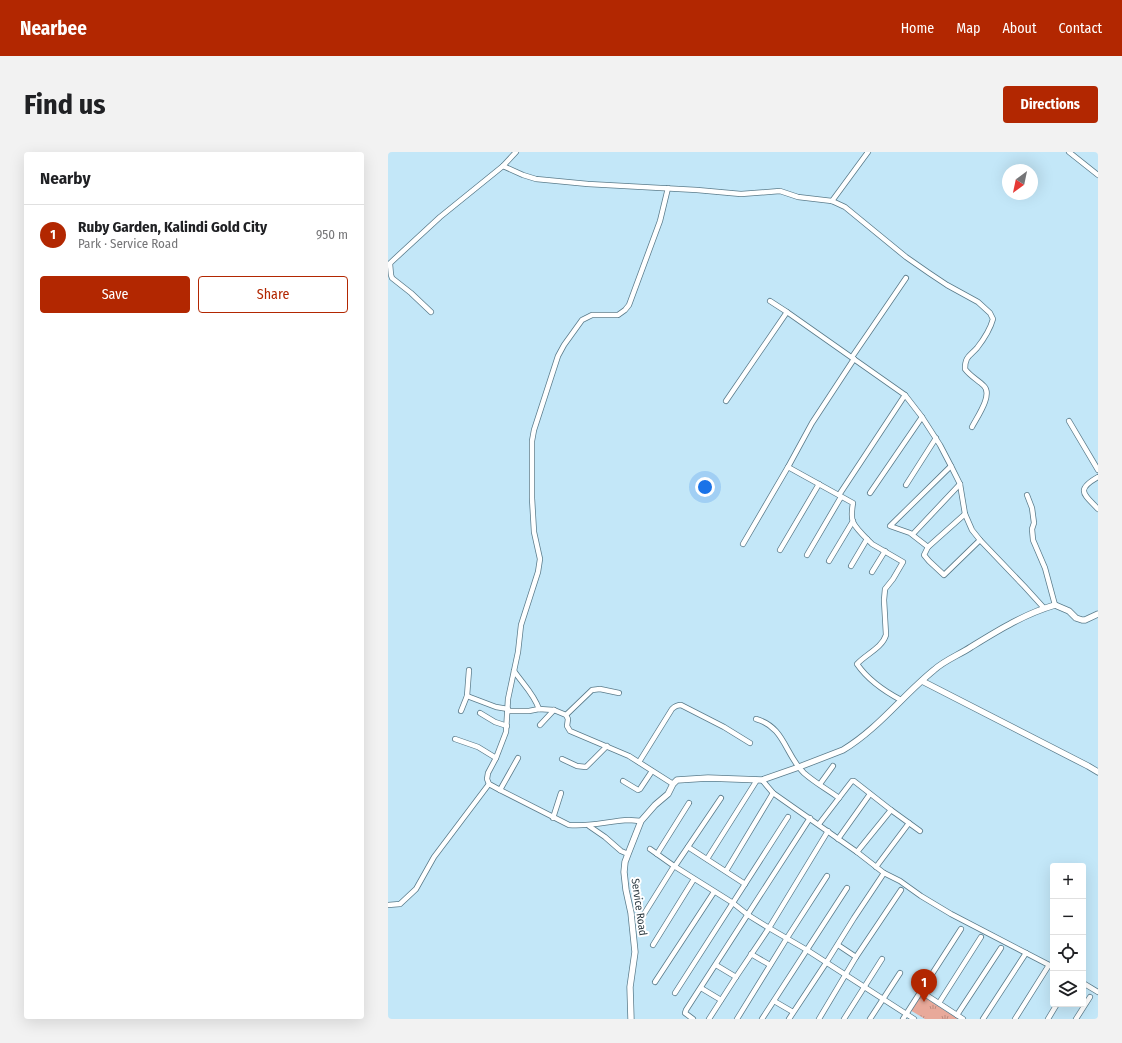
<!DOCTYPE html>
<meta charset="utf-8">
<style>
body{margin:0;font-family:"Fira Sans Condensed",sans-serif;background:#f2f2f2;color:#202124}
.controls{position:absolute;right:12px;bottom:12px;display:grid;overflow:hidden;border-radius:4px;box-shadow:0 4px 16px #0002}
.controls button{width:36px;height:36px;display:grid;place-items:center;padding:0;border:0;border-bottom:1px solid #e0e0e0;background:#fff;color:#202124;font:20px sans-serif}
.compass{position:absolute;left:614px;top:12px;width:36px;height:36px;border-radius:50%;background:#fff;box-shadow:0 4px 16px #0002;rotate:213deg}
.you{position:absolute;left:317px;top:335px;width:14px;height:14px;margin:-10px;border:3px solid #fff;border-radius:50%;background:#1a73e8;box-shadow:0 0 0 6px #1a73e833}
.badge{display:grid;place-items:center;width:26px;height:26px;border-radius:50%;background:#b22701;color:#fff;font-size:13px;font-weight:700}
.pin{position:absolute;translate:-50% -33px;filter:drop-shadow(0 1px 2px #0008)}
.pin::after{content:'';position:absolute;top:21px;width:14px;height:12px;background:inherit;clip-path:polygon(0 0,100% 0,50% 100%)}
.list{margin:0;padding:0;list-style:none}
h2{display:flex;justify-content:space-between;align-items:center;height:52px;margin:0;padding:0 16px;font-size:17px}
h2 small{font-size:13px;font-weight:400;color:#757577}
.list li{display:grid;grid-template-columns:26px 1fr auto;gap:12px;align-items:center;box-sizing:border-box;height:60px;padding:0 16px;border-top:1px solid #e0e0e0}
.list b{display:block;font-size:15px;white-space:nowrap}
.list p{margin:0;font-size:13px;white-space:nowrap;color:#757577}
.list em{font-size:13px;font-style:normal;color:#757577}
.actions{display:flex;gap:8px;padding:12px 16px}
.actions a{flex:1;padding:9px 0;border:1px solid #b22701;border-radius:4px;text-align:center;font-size:14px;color:#b22701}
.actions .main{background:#b22701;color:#fff}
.icon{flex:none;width:22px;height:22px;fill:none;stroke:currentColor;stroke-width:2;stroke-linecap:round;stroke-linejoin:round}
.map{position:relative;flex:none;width:710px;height:867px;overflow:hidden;border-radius:4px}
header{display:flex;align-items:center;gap:24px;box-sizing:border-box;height:56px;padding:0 20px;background:#b22701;color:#fff}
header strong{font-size:19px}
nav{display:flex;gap:22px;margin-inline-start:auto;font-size:14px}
.intro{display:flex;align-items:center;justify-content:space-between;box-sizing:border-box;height:96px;padding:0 24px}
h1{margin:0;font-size:28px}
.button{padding:10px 18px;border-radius:4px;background:#b22701;color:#fff;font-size:14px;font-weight:700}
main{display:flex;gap:24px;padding:0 24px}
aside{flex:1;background:#fff;border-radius:4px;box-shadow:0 4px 16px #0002}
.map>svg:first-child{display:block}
</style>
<header>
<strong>Nearbee</strong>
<nav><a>Home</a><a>Map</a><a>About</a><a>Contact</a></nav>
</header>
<div class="intro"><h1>Find us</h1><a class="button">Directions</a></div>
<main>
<aside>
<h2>Nearby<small></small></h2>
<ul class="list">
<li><span class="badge">1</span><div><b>Ruby Garden, Kalindi Gold City</b><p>Park · Service Road</p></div><em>950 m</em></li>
</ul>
<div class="actions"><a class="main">Save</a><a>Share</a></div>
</aside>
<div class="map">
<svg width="710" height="867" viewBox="0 0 710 867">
<defs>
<pattern id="park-tufts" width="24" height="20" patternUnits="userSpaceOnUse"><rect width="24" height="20" fill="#e8a99a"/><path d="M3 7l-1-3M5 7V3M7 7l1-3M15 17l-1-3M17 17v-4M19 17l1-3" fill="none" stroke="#bc8b7f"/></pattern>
</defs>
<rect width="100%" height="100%" fill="#c3e7f8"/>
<path fill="url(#park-tufts)" d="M532 842 570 867H537L522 858Z"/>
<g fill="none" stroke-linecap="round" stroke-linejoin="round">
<g stroke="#5b7c8b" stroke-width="6">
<g id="minor">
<path d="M681 0 710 23"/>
<path d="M115 14 135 23 148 27 200 32 309 38 353 42 392 39 410 45 444 49 457 55 518 105 541 121 559 133 590 150 602 161 605 167C602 178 596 187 589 196 582 204 577 204 577 217 582 224 590 228 596 234 605 243 589 265 584 275"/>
<path d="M444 49 480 0"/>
<path d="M2 112 3 123 4 126 23 141 43 160"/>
<path d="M0 113 52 65 115 14 128 0"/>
<path d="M382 149 399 160 517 243 534 265 552 293 563 314 572 332 577 362 584 378 592 388 636 434 656 456"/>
<path d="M464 205 518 126"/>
<path d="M338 249 399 160"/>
<path d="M681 269 710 318"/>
<path d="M400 315 465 351C464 357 463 365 465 370 468 377 479 387 484 392L515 410 505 427 497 437 496 448 498 483C494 496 478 502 469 512 480 528 496 539 513 548"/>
<path d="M710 325C687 338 696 342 710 357"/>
<path d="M518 333 548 286"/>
<path d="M482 341 534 265"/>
<path d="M451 343 517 243"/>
<path d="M639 343 644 356 646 371 644 377 645 388 657 416 667 453"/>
<path d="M577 362 540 395 536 403 541 409 556 423 592 388"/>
<path d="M525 382 572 332"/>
<path d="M355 392 400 315 424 271 466 207"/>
<path d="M540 395 522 381 502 374 563 314"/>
<path d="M392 398 431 332"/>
<path d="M419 403 453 345"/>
<path d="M441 409 465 369"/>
<path d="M463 414 479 387"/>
<path d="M484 420 497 399"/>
<path d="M126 519C135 532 146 542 151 557"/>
<path d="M79 544 108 555 120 557"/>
<path d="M73 559 79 544 81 518"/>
<path d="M120 559H141L151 557 166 558 178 563 180 567 179 574 182 579 241 604 285 632"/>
<path d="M92 561 107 570 119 574"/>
<path d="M178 563 204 538 212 537 231 541"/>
<path d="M368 567C397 575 397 603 416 621 426 630 440 638 451 646"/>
<path d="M152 573 166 558"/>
<path d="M67 587 90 595 108 606"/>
<path d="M174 607 189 614 198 615 219 594"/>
<path d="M251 610 284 557C287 554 289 553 293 553L336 575 362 591"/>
<path d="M374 628 385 641 469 700 496 721 512 729 533 744 563 762 665 815"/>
<path d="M235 629 250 638 252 637 264 619"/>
<path d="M432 632 445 614"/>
<path d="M112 638 130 606"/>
<path d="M503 658 532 679"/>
<path d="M165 666 173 641"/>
<path d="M253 669C249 669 245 668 241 668 221 669 201 675 181 673L112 638 101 632 99 627 100 621 108 606 118 580 120 547 130 500 133 473 150 420 152 407 146 380 144 346V289L146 278 170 204 176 193 194 168 204 163H230L237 158 241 153 272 69 280 36"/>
<path d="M431 672 464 629H466L503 658 469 700"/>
<path d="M201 674 217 685 233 699 240 702"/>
<path d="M450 687 482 642"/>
<path d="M300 695 357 732"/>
<path d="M262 697 286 714 345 751 360 763 381 776 419 798 526 867"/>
<path d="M269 702 301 651"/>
<path d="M319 707 369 628"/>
<path d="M287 714 333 646"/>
<path d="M488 715 521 671"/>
<path d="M338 719 385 641"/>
<path d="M0 753 12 752 28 737 46 705 101 632"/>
<path d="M256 762 286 714"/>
<path d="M265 793 306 727"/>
<path d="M450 793 468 805"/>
<path d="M363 802 382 813"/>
<path d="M328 813 348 825"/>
<path d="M267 830 326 740"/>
<path d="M695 831 710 840"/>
<path d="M313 836 333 848"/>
<path d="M532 839 575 867"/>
<path d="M287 841 400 665"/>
<path d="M386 849 405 860"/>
<path d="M551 851 593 785"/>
<path d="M569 863 613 796"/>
<path d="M305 867 297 861 298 858 422 666"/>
<path d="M321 867 348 825 381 776 440 679"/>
<path d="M349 867 399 786 439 724"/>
<path d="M374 867 459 736"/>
<path d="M401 867 438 811 466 766 496 721"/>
<path d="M431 867 468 805 513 738"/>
<path d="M456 867 494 807"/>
<path d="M482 867 512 821"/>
<path d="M515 867 573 777"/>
<path d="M595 867 638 801"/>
<path d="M627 867 661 813"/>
<path d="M660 867 669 852"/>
<path d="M688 867 702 845"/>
</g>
</g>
<g stroke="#5b7c8b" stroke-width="7">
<g id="tertiary">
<path d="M534 529 700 614 710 620"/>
<path d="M243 867 242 835 247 800 243 761 238 738 236 720 237 710 240 702 253 669 267 653 280 642 285 632 289 628 320 626 374 628 411 615 455 598C490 577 515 543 546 518 557 508 571 503 583 495 609 479 636 462 667 453L681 459 688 466 694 468H697L710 462"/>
</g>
</g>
<use href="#minor" stroke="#fff" stroke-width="4.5"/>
<use href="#tertiary" stroke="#fff" stroke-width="5.5"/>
</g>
<g text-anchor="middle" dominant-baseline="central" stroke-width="4" stroke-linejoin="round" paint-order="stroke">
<g font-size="11" fill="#2e3c43" stroke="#fff">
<text transform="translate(251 755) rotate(82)">Service Road</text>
</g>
</g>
</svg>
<div class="controls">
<button>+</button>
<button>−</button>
<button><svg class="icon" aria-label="locate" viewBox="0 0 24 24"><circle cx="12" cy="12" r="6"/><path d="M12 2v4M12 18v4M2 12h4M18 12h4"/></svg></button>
<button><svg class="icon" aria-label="layers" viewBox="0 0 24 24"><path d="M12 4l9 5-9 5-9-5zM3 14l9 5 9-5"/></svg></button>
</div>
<svg class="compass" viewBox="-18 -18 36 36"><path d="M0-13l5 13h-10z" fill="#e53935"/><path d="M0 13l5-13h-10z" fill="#757577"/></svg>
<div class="you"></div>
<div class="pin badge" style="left:536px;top:850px">1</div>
</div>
</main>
